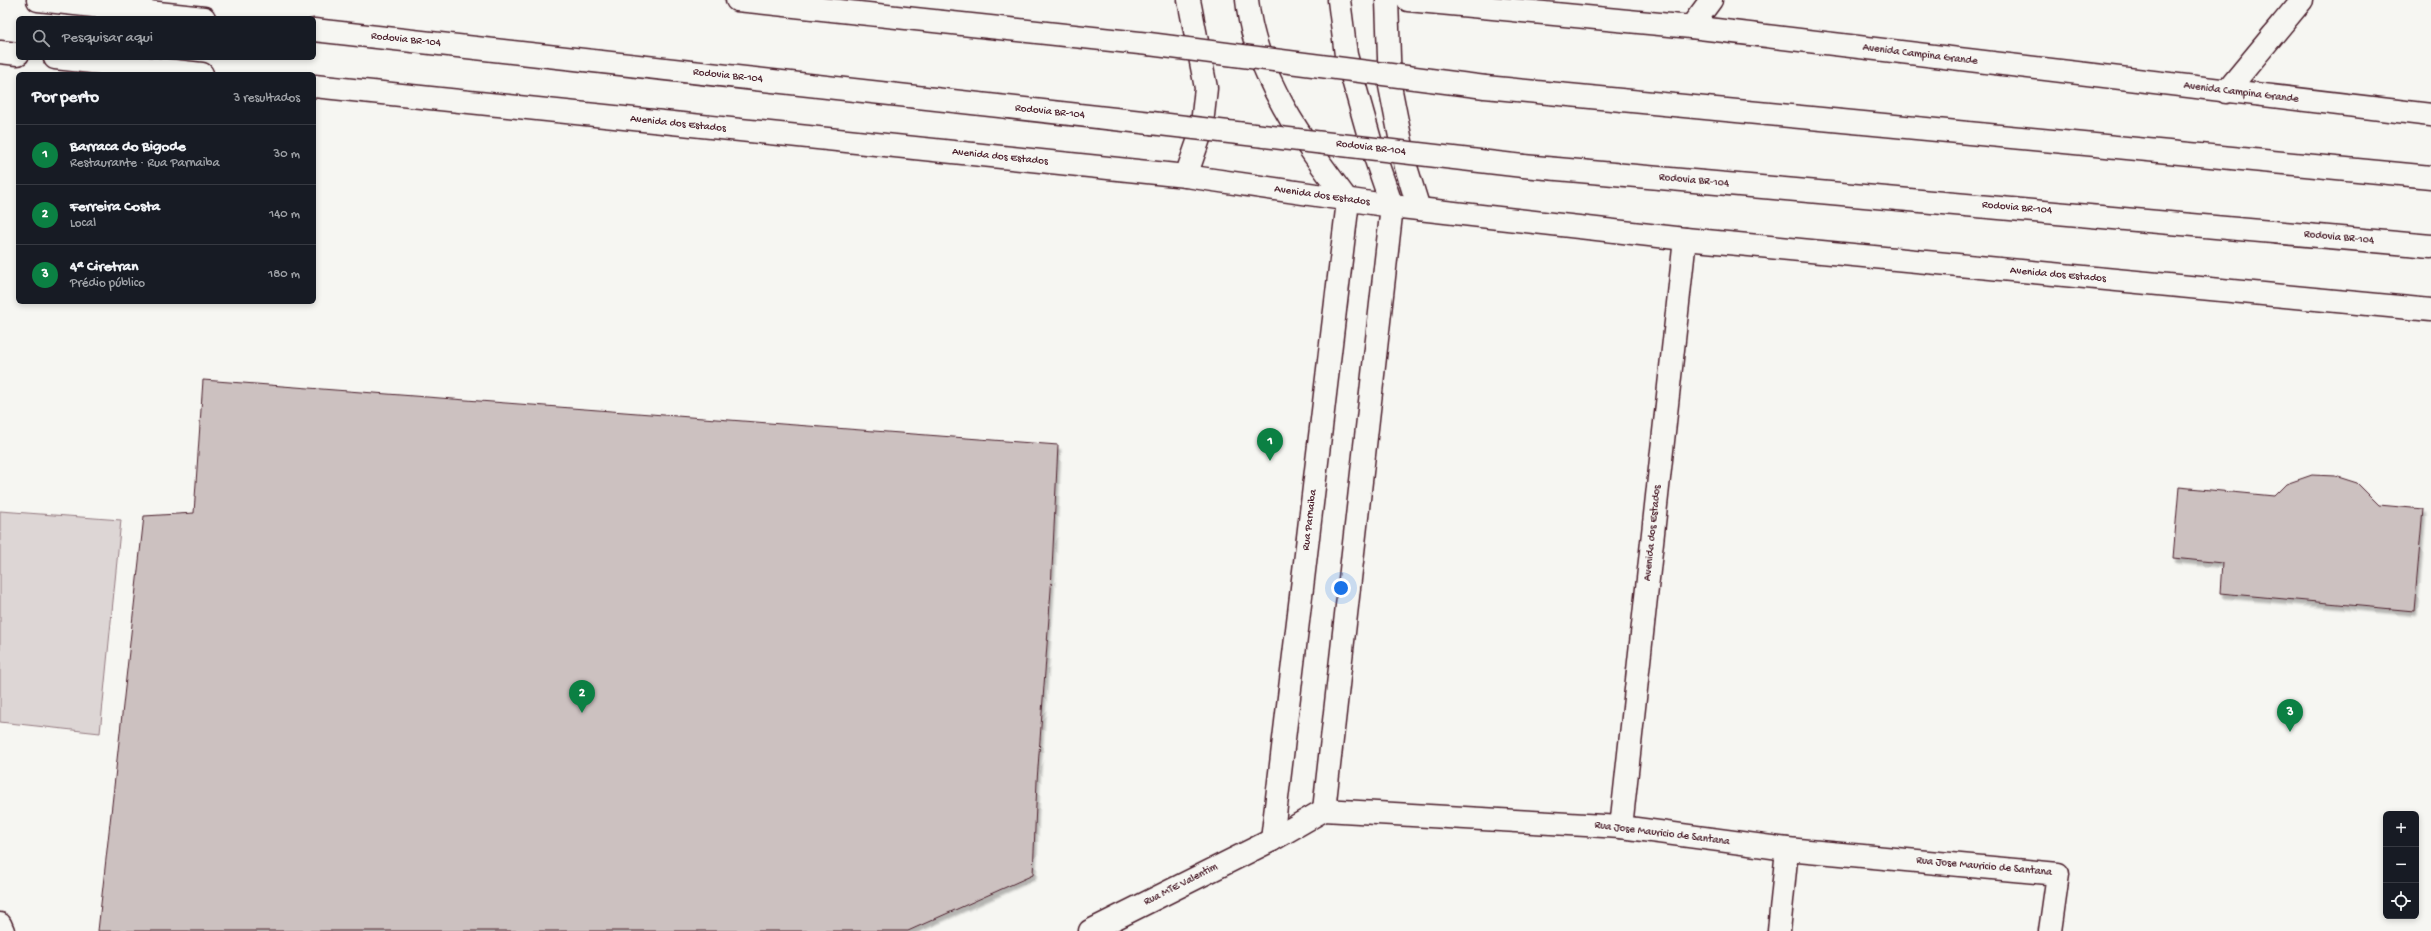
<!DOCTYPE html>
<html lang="pt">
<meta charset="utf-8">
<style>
body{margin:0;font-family:"Gochi Hand",sans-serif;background:#242831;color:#f1f3f6}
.controls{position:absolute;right:12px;bottom:12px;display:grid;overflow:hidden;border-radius:6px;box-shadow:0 2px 6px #0003}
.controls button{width:36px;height:36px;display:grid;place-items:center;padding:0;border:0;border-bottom:1px solid #363941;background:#171b24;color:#f1f3f6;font:20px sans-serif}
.you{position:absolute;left:1341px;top:588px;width:14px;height:14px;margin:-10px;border:3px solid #fff;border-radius:50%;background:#1a73e8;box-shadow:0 0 0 6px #1a73e833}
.badge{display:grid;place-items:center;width:26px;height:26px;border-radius:50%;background:#0b8043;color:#fff;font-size:13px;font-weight:700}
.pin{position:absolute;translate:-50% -33px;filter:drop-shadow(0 1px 2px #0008)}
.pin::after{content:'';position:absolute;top:21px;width:14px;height:12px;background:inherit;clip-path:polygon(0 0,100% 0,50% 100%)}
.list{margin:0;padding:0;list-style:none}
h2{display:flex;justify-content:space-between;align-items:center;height:52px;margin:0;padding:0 16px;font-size:17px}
h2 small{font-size:13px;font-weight:400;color:#9ea1a6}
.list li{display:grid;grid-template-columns:26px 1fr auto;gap:12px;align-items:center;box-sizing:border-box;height:60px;padding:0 16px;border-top:1px solid #363941}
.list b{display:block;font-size:15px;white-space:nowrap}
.list p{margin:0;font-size:13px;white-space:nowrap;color:#9ea1a6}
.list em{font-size:13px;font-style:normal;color:#9ea1a6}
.icon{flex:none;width:22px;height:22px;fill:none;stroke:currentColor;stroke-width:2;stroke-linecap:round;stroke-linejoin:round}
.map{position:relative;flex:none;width:2431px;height:931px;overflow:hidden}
.search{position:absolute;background:#171b24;box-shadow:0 2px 6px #0003;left:16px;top:16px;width:300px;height:44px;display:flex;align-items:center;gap:10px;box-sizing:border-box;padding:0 14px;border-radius:6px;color:#9ea1a6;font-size:15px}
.panel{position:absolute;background:#171b24;box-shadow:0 2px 6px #0003;left:16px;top:72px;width:300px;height:232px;border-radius:6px}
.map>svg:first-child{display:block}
</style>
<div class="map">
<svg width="2431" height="931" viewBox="0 0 2431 931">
<defs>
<filter id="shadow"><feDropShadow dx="2.5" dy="4.5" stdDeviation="1" flood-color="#0004"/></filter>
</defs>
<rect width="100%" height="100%" fill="#f6f6f2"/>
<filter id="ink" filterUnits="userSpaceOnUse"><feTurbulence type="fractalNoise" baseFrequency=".025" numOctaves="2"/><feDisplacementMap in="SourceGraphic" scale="8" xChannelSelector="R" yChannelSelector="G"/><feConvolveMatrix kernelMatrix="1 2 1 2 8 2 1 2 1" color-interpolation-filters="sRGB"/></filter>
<g filter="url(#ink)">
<path fill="#ddd6d5" stroke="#947a80" d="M0 511 121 520 100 733 0 722Z"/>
<g fill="#ccc1c0" stroke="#4a1f2b" filter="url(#shadow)">
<path d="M203 380 1058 445 1051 590 1037 781 1033 875 908 931H98L144 516 194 513Z"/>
<path d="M2312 475 2335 476 2357 483 2379 505 2423 509 2414 611 2220 593 2222 563 2173 558 2179 487 2274 496 2286 484Z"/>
</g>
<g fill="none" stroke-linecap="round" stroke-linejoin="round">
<g stroke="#4a1f2b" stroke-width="25">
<g id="minor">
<path d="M1691 27 1711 0"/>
<path d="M2226 92 2302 0"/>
<path d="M1324 810 1392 206"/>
<path d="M1621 827 1685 239"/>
<path d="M1272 840 1348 201"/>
<path d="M0 924 3 931"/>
<path d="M1090 931 1272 840 1324 810 1621 827 1787 849 2058 874 2050 931"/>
<path d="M1779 931 1787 849"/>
</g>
</g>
<g stroke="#4a1f2b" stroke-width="25">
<g id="secondary">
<path d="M1387 0 1390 86 1406 167 1419 209"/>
<path d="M1408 0 1691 27 2431 115"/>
<path d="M1392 206 1685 239 2431 310"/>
</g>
</g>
<g stroke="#4a1f2b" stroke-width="25">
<g id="primary">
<path d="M1247 0C1255 77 1303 141 1348 201"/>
<path d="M0 52 18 54"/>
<path d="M55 58 202 74"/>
<path d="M314 86 1186 176 1392 206 1374 154 1346 55 1339 0"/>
<path d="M1186 176 1201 133 1206 88 1189 0"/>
</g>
</g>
<g stroke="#4a1f2b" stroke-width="25">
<g id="trunk">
<path d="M38 0 204 18"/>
<path d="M737 0 1149 44"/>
<path d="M314 30 1151 123"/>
<path d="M1485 87 2431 177"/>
<path d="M1523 166 2431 246"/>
</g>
</g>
<use href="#minor" stroke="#f6f6f2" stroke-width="22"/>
<use href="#secondary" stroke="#f6f6f2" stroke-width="22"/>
<use href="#primary" stroke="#f6f6f2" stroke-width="22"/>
<use href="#trunk" stroke="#f6f6f2" stroke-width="22"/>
<g stroke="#4a1f2b" stroke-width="25" stroke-linecap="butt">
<g id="trunk-bridge">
<path d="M1149 44 1485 87"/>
<path d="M1151 123 1523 166"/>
</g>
</g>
<use href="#trunk-bridge" stroke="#f6f6f2" stroke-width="22"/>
</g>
</g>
<g text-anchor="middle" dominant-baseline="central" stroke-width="3" stroke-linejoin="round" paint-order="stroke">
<g font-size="11" fill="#4a1f2b" stroke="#f6f6f2">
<text transform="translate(406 40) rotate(6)">Rodovia BR-104</text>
<text transform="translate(1920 55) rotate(7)">Avenida Campina Grande</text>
<text transform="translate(728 76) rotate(6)">Rodovia BR-104</text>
<text transform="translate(2241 93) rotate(7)">Avenida Campina Grande</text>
<text transform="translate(1050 112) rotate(6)">Rodovia BR-104</text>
<text transform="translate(678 124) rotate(6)">Avenida dos Estados</text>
<text transform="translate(1371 148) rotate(7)">Rodovia BR-104</text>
<text transform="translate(1000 157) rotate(6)">Avenida dos Estados</text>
<text transform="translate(1694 181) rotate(5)">Rodovia BR-104</text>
<text transform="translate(1322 196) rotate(8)">Avenida dos Estados</text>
<text transform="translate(2017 208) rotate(5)">Rodovia BR-104</text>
<text transform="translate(2339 238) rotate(5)">Rodovia BR-104</text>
<text transform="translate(2058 275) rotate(5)">Avenida dos Estados</text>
<text transform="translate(1310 520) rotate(-83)">Rua Parnaiba</text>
<text transform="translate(1653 533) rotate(-84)">Avenida dos Estados</text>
<text transform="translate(1662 834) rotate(7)">Rua Jose Mauricio de Santana</text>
<text transform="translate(1984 867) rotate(5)">Rua Jose Mauricio de Santana</text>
<text transform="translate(1181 885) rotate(-27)">Rua MTE Valentim</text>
</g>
</g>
</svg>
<div class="controls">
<button>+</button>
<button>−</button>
<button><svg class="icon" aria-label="locate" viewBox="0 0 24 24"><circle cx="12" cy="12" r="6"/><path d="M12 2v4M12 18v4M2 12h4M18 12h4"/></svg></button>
</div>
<div class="you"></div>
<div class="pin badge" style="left:1270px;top:461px">1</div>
<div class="pin badge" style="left:582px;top:713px">2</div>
<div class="pin badge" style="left:2290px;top:732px">3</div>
<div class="search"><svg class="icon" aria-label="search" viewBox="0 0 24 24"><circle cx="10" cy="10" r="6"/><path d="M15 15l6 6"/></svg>Pesquisar aqui</div>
<section class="panel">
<h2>Por perto<small>3 resultados</small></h2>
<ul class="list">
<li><span class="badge">1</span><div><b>Barraca do Bigode</b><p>Restaurante · Rua Parnaiba</p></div><em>30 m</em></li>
<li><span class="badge">2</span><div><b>Ferreira Costa</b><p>Local</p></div><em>140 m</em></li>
<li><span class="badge">3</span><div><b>4ª Ciretran</b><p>Prédio público</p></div><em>180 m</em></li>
</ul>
</section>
</div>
